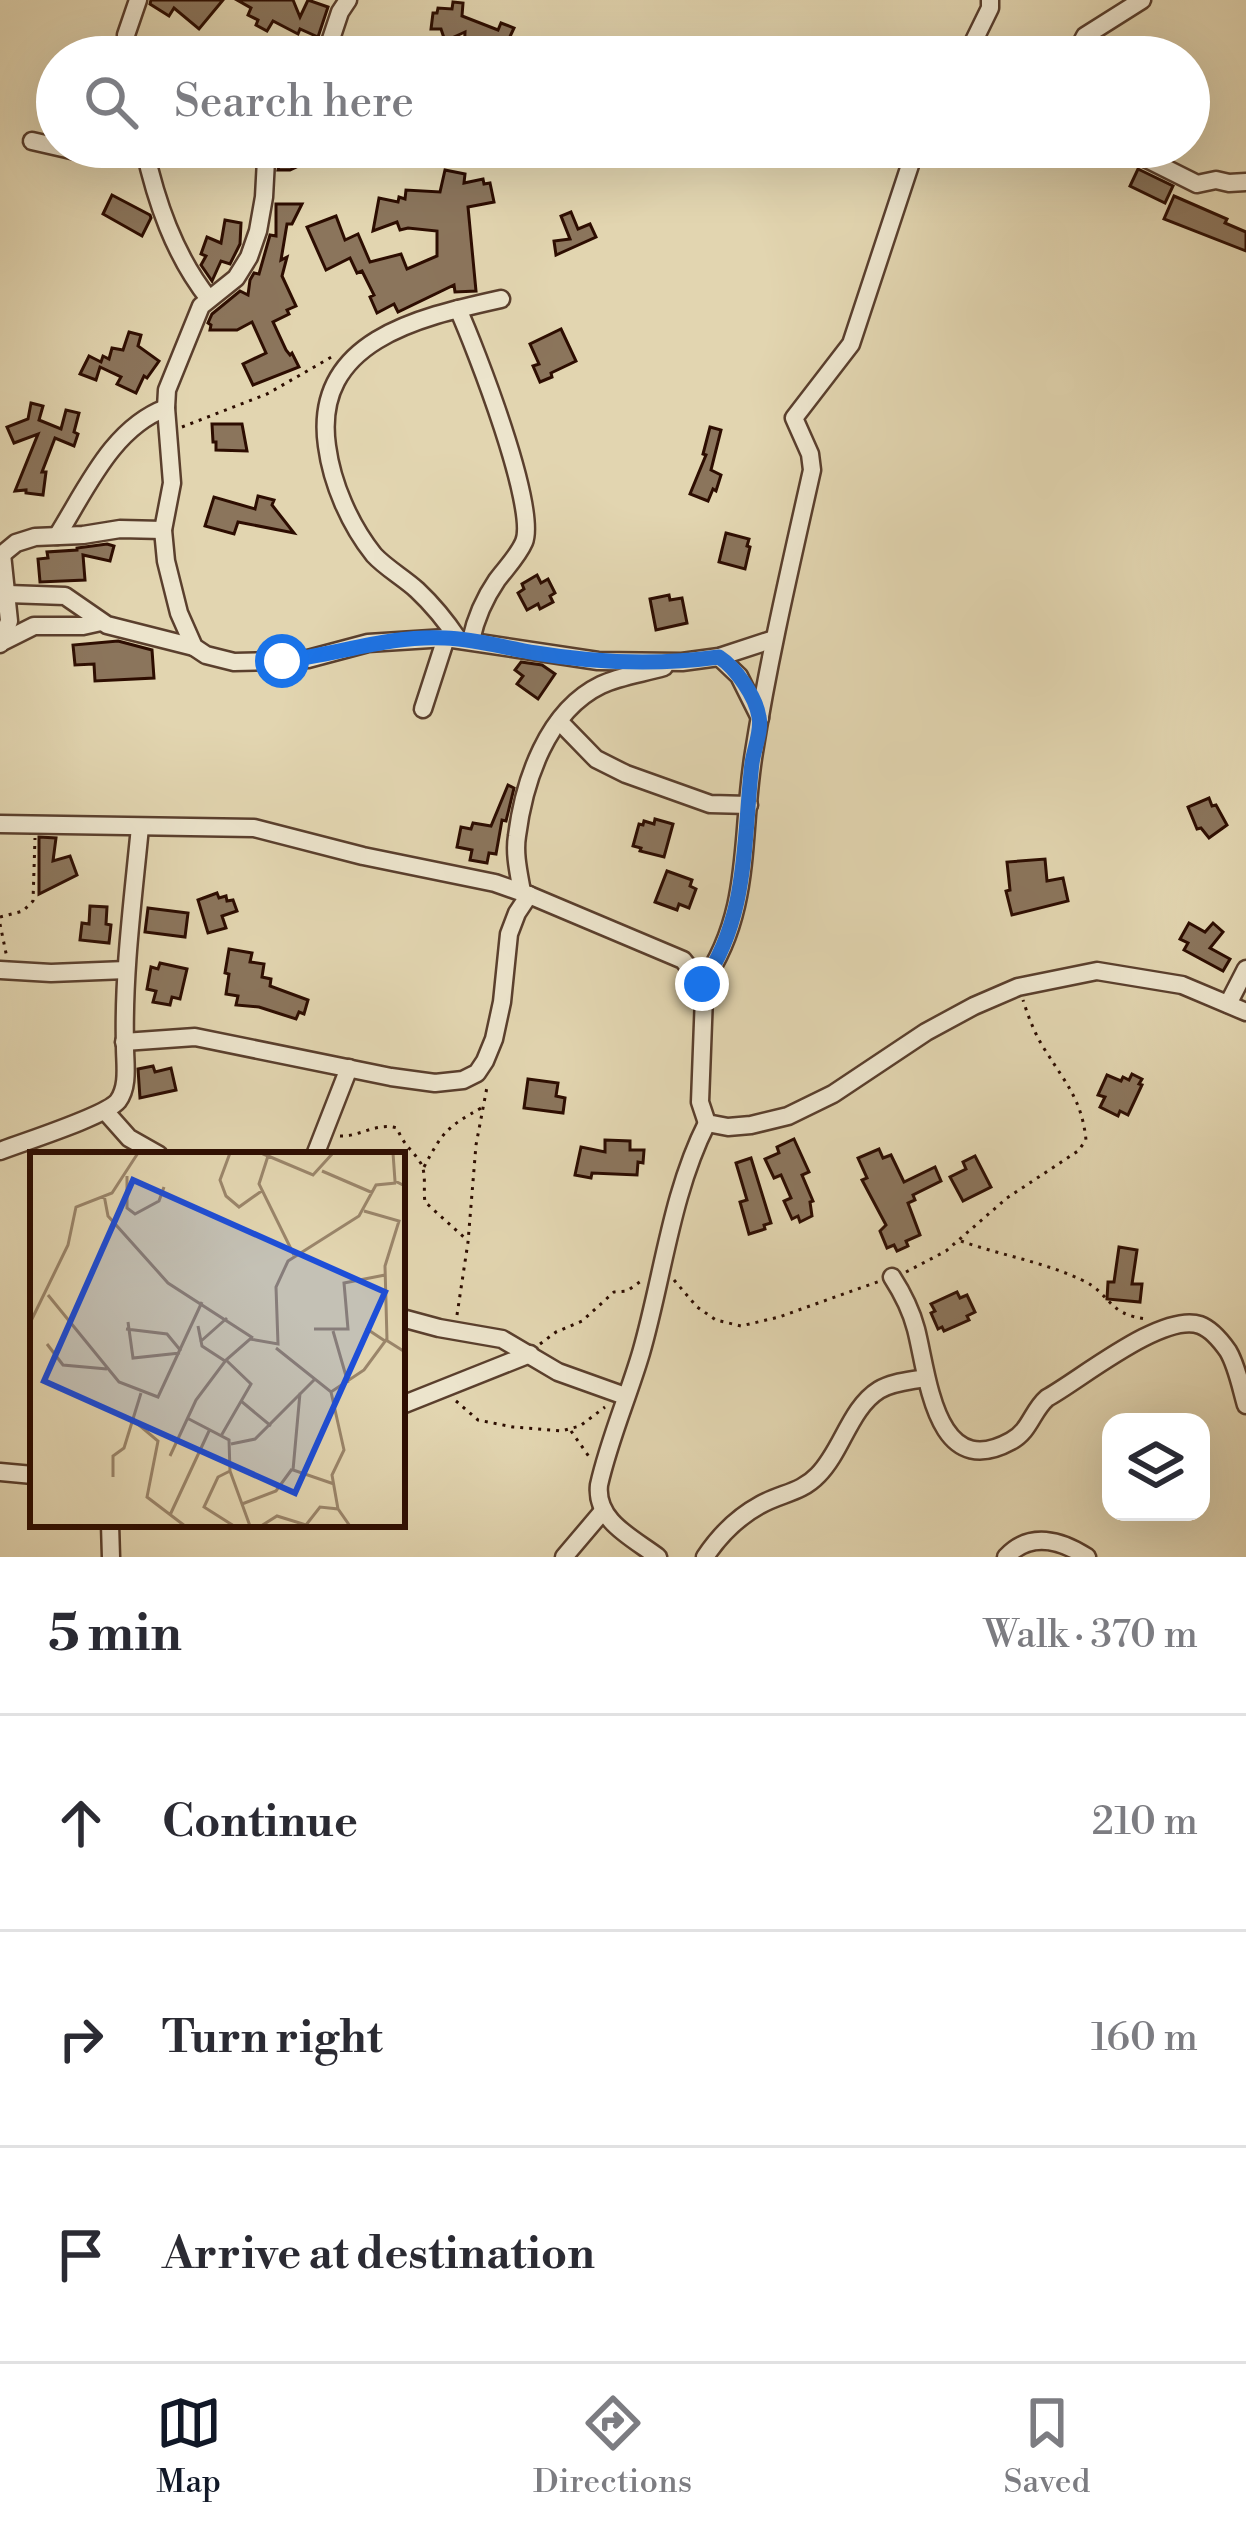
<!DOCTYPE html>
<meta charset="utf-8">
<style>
body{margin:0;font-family:"Libre Bodoni",serif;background:#f2f2f3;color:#2b2b33}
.controls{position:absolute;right:36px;bottom:36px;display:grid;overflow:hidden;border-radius:24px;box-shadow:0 12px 48px #0002}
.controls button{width:108px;height:108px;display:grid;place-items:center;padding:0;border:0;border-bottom:3px solid #e1e1e2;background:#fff;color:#2b2b33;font:60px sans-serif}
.stop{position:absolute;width:36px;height:36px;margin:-27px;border:9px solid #1a73e8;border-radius:50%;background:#fff}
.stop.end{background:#1a73e8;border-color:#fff;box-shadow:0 3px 12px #0008}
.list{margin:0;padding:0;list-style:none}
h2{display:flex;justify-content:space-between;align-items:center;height:156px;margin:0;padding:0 48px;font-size:51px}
h2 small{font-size:39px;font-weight:400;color:#7c7c81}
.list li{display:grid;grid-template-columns:78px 1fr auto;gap:36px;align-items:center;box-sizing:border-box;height:216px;padding:0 48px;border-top:3px solid #e1e1e2}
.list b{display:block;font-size:45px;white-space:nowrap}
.list em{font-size:39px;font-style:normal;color:#7c7c81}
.icon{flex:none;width:66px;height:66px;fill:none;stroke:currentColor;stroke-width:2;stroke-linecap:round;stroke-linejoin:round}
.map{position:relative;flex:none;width:1246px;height:1557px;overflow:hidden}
.search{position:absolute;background:#fff;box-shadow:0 12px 48px #0002;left:36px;right:36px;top:36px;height:132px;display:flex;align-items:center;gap:30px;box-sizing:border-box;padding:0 42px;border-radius:66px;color:#7c7c81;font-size:45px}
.sheet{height:804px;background:#fff}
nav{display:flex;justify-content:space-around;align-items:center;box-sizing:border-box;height:168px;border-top:3px solid #e1e1e2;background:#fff;font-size:33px;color:#7c7c81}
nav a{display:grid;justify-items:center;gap:6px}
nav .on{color:#111827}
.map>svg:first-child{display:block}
</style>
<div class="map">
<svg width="1246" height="1557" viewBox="0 0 1246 1557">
<rect width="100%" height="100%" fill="#e2d5b0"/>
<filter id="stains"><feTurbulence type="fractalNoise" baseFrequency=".00167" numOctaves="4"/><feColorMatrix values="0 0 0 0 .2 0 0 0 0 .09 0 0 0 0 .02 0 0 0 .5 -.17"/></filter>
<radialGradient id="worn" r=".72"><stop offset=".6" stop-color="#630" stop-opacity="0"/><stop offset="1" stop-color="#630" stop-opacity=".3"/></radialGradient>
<g fill="#8b755c" stroke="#2d0d01" stroke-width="3">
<path d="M151 0H223L199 29 174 8 169 16 150 4Z"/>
<path d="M237 0H293L300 17 308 0 328 7 318 37 300 29 298 34 273 21 267 31 256 25 258 20 248 15 251 8Z"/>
<path d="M453 2 463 3 462 16 498 30 501 23 514 28 507 43 501 40V57H464L465 32 445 41 441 29H431L433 13H437L438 8 452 9Z"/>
<path d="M292 147H339L290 170H278L282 152 295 153Z"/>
<path d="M1138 169 1173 186 1165 203 1130 186Z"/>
<path d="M445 170 465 174 464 183 483 179 484 184 490 183 494 202 468 207 476 291 455 292 454 285 398 312 394 304 377 313 370 297 374 295 362 271 357 273 350 258 326 270 307 227 336 216 345 240 358 234 370 262 401 254 407 269 437 256V231L408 228 400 230 397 222 373 231 379 198 398 202 399 197 405 199 406 190 440 192Z"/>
<path d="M112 195 150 215 151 218 142 236 103 214Z"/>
<path d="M1174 196 1227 219 1225 223 1246 232V251L1164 219Z"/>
<path d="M276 204H302L292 224H287L281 260 287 257 282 276 296 306 287 310 289 314 273 322 286 350 290 355 292 353 299 367 253 385 243 364 266 353 252 322 237 330H210L211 325 208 323 212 314 240 291 248 295 250 280 254 273 259 274 270 235 276 236Z"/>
<path d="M571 212 578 229 590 224 596 237 556 255 554 241 570 239 561 216Z"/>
<path d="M225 220 241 223 240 244 230 264 221 261 212 281 201 265 206 256 201 254 207 237 221 243Z"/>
<path d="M561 329 576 361 551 373 552 377 540 382 533 366 539 364 530 344Z"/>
<path d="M129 332 141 335 138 346 159 361 147 378 144 376 136 393 117 384 121 377 100 367 96 380 80 374 89 356 101 362 103 356 109 359 112 348 123 350Z"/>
<path d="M31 403 43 406 39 420 61 429 66 410 79 413 74 432 78 434 74 446 55 438 42 472H46L43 495 26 493V490L15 491 38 434 14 443 7 427 28 419Z"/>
<path d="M212 424H242L247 451 216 450V442H213Z"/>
<path d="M710 427 721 430 711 470 721 475 716 491 713 489 708 501 690 494 706 455 703 454Z"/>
<path d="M258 496 274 500 272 505 294 533 238 522 234 534 205 526 214 497 255 509Z"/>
<path d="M726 533 749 539 747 546 750 547 745 569 719 562Z"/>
<path d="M107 544 114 546 110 561 83 555 85 580 40 582 38 559 48 558 47 552 77 550V548Z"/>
<path d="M537 575 541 583 548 579 555 593 550 596 553 602 540 609 538 604 527 610 518 593 524 589 522 584Z"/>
<path d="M669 595 670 600 682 598 687 623 656 630 650 599Z"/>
<path d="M118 641 152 650 154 678 95 681 94 664 75 665 73 645Z"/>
<path d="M521 662 542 665 555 674 538 699 517 684 523 676 515 670Z"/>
<path d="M508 785 514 788 506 821 502 820 496 854 489 853 487 863 470 860 472 850 457 847 461 827 471 829 473 823 491 826Z"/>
<path d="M1209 798 1212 806 1216 805 1227 825 1209 838 1201 828 1197 829 1188 807Z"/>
<path d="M655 819 673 824 664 857 640 851 641 848 633 846 639 824 643 825 644 821 654 824Z"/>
<path d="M39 837 56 838 53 861 70 856 77 875 39 894Z"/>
<path d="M1045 859 1047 881 1063 878 1068 901 1012 915 1006 891 1010 890 1007 862Z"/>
<path d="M667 871 692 880 690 886 696 889 689 908 679 904 677 910 655 902Z"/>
<path d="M217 893 219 898 226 896 227 901 233 900 237 911 222 916 226 928 208 933 198 900Z"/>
<path d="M90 906 107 907 106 924 111 925 109 943 80 940 82 923 89 924Z"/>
<path d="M148 908 188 913 185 937 145 932Z"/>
<path d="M1189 923 1205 932 1213 923 1223 932 1210 948 1230 959 1223 971 1184 950 1188 943 1180 939Z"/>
<path d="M229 949 252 953 250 962 264 964 262 977 271 979 270 986 308 1000 304 1014 299 1012 296 1019 259 1007 236 1005 238 996 226 994 229 974 225 973Z"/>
<path d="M160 963 187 969 180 999 172 997 170 1005 153 1002 156 991 147 989 151 967 158 969Z"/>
<path d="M153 1066 155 1072 171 1068 176 1090 140 1098 138 1069Z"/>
<path d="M1132 1074 1142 1079 1139 1084 1142 1085 1128 1115 1120 1111 1118 1116 1100 1107 1105 1097 1098 1095 1107 1075 1121 1081 1123 1077 1129 1080Z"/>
<path d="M528 1079 558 1083 556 1096 565 1098 563 1113 524 1108Z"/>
<path d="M794 1139 809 1172 802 1175 813 1201 810 1202 812 1216 800 1222 798 1216 792 1219 784 1201 791 1198 781 1175 774 1178 765 1159 779 1153 777 1147Z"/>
<path d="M605 1140 630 1141V1150H644L643 1163 638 1162 637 1175 592 1173 591 1178 575 1175 581 1147 605 1152Z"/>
<path d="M879 1149 883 1158 891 1155 904 1182 935 1167 941 1181 913 1195 915 1200 908 1203 920 1235 906 1241 908 1246 897 1251 894 1245 887 1248 880 1231 886 1225 862 1180 867 1178 858 1158Z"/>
<path d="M975 1156 991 1187 963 1201 950 1177 966 1169 963 1162Z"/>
<path d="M751 1158 771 1223 764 1225 765 1229 749 1234 740 1202 747 1200 736 1163Z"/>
<path d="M1119 1247 1137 1250 1132 1284H1142L1140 1302 1107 1299 1108 1282H1114Z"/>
<path d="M957 1292 960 1298 967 1295 975 1312 967 1316 969 1320 944 1331 942 1327 938 1329 931 1313 935 1311 931 1304Z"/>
</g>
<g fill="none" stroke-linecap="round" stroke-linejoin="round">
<g stroke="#5a3f2d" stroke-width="21">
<g id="minor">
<path d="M126 57V35L138 0"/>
<path d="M325 57 340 12 348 0"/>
<path d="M966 57 990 8V0"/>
<path d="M1074 57 1085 36 1142 0"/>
<path d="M32 141 80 152 94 147"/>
<path d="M144 147C156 201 174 255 209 299"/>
<path d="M270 147 266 160 264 197 258 231 249 257 236 278 201 306 167 390 166 408 172 483 163 530 166 561 179 613 194 647 206 655 234 662 282 661 308 659 368 643 446 638 598 661 682 662 719 657 774 639"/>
<path d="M1123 147 1197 184 1216 180 1229 183 1246 182"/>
<path d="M458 309C475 347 538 508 524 542 518 556 506 568 497 580 484 599 476 617 471 640"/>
<path d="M57 536C86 490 112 428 166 408"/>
<path d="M0 556 16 543 35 537 83 535 120 529 163 530"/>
<path d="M8 594 65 596 107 625 194 647"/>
<path d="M458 639C446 621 433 605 417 590 404 578 386 568 374 555 350 525 332 484 327 446 312 340 420 317 501 299"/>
<path d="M2 642 34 626H83L101 622"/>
<path d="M0 644 9 621 2 554"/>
<path d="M719 657 739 676 760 718"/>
<path d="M423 709 446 638"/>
<path d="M559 721 596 759 626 774 710 804 749 805"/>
<path d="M0 824 254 828 363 856 495 883 529 895 683 960 702 984 704 996 700 1102 707 1123 728 1127 751 1125 788 1116 833 1094 926 1032 974 1006 1018 987 1097 971 1182 985 1246 1012"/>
<path d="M522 892C519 874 514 854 517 836 524 781 547 711 601 685 620 676 644 673 664 667"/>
<path d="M0 970 51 973 126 970"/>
<path d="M702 984C753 911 740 836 754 752 769 657 791 564 812 470L810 454 794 418 851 344 916 147"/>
<path d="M1228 1004 1246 969"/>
<path d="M124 1042 195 1037 391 1077 435 1083 463 1080 477 1073 485 1061 494 1039 502 1002 509 934 517 913 529 895"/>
<path d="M105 1111 129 1138 159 1155"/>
<path d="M0 1151C23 1142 106 1116 118 1101 129 1086 125 1064 125 1047 123 973 133 900 140 827"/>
<path d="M315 1155 349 1068"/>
<path d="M892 1277C903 1294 911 1310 916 1329 928 1375 935 1483 1011 1441 1030 1431 1032 1411 1047 1398 1080 1380 1162 1312 1200 1325 1211 1329 1221 1341 1228 1351 1237 1366 1241 1388 1246 1405"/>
<path d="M402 1318 439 1328 502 1339 558 1372 625 1396"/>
<path d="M402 1405 530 1354"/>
<path d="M0 1472 33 1475"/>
<path d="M110 1524 111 1557"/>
<path d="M564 1557 603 1511"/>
<path d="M658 1557C633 1538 595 1521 599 1485 609 1440 628 1397 641 1353 663 1277 671 1194 707 1123"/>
<path d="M705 1557C719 1536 738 1517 760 1505 781 1493 801 1493 818 1475 842 1451 850 1408 879 1390 892 1382 910 1381 925 1378"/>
<path d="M1006 1557C1030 1531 1061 1540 1087 1557"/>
</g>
</g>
<g stroke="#2d0d01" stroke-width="3" stroke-dasharray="3 6" stroke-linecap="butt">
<path d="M182 427 267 394 335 355"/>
<path d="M0 917 23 911 33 901 35 838"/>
<path d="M0 924 7 958"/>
<path d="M340 1136C359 1137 377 1122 397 1128 404 1146 411 1148 420 1162 427 1172 423 1190 425 1202L467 1240"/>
<path d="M424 1167C443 1131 447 1127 483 1107"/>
<path d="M961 1241C1000 1255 1044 1262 1082 1280 1111 1293 1106 1314 1146 1319"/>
<path d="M906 1272 946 1251 1007 1198 1078 1151 1086 1140C1082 1101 1067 1085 1047 1053 1036 1037 1029 1019 1023 1000"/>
<path d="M674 1280 697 1307 716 1320 741 1326 779 1317 880 1281"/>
<path d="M457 1315 468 1242 476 1145 487 1087"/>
<path d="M540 1344 556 1332 582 1321 614 1292 627 1291 641 1281"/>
<path d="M456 1401 478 1420 513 1427 561 1431 580 1426 605 1407"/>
<path d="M571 1431 590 1458"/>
</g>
<use href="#minor" stroke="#ece4cc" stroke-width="16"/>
</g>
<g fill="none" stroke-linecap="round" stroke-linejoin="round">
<path stroke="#1a73e8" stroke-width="15" d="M282 661C337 655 388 635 445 638 476 639 505 648 536 653 596 663 659 665 719 657 736 668 756 697 759 717 762 730 754 749 752 763 743 841 749 917 702 984"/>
</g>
<g transform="translate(30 1152)">
<rect width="375" height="375" fill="#e2d5b0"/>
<path fill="none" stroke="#9a856a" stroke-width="3" d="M200 1 190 28 196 44 209 55 233 38M231 1 283 23 303 1M363 1 365 29 375 34M238 4 229 32 264 103M292 19 343 41M97 24V56L105 62 129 49 134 35M74 43 78 64 138 131 223 186M334 59 369 69 355 114 357 188M18 143 89 230 128 245 172 150M345 164 337 177 355 189M98 170 103 206 150 201M0 171 38 93 46 55 82 41 108 1M168 174 172 194 195 209M96 177 137 182 151 199M284 177H318L314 131 355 123M303 179 318 231M170 190 197 166M17 192 33 213 77 217M246 196 301 240 334 218 356 188 375 200M301 240 314 298 302 323 308 357M270 241 263 318 304 332M211 249 241 274M157 266 199 288 200 319 220 374M103 268 128 289 117 345 155 374M191 284 221 232 196 208M201 292 225 287 284 228M140 304 166 248 196 208 220 187 248 192 246 135 258 109 329 64 346 33 366 31M200 319 188 325 174 355 204 374M83 325V304L94 296 111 241M212 352 246 339 262 317M140 363 179 279M231 374 247 364 276 373 290 355 308 357 320 374"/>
<path fill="#1d4ed8" fill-opacity="0.15" stroke="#1d4ed8" stroke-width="6" d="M103 28 355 140 265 341 14 229Z"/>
<rect width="375" height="375" fill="none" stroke="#2d0d01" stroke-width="6"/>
</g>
<rect width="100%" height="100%" filter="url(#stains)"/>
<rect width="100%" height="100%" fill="url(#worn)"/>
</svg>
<div class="controls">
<button><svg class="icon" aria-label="layers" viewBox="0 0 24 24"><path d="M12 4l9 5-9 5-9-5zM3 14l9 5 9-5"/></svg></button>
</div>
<div class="stop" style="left:282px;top:661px"></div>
<div class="stop end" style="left:702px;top:984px"></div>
<div class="search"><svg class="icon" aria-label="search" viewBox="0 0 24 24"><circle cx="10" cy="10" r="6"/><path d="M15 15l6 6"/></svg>Search here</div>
</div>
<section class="sheet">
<h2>5 min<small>Walk · 370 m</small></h2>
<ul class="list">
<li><svg class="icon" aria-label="ahead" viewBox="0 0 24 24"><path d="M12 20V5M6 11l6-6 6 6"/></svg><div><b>Continue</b></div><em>210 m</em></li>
<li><svg class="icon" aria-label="right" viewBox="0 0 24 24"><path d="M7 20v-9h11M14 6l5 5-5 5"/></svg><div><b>Turn right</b></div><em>160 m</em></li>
<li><svg class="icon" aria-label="arrive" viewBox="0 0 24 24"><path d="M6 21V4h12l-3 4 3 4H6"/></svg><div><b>Arrive at destination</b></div></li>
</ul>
</section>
<nav>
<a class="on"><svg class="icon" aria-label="map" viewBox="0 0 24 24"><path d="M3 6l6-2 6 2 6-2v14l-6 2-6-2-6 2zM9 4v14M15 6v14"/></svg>Map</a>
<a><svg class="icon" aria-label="directions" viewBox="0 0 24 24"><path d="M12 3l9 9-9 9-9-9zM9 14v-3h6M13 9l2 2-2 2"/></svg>Directions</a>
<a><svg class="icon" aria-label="saved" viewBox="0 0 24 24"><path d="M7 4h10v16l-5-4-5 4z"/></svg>Saved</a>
</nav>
